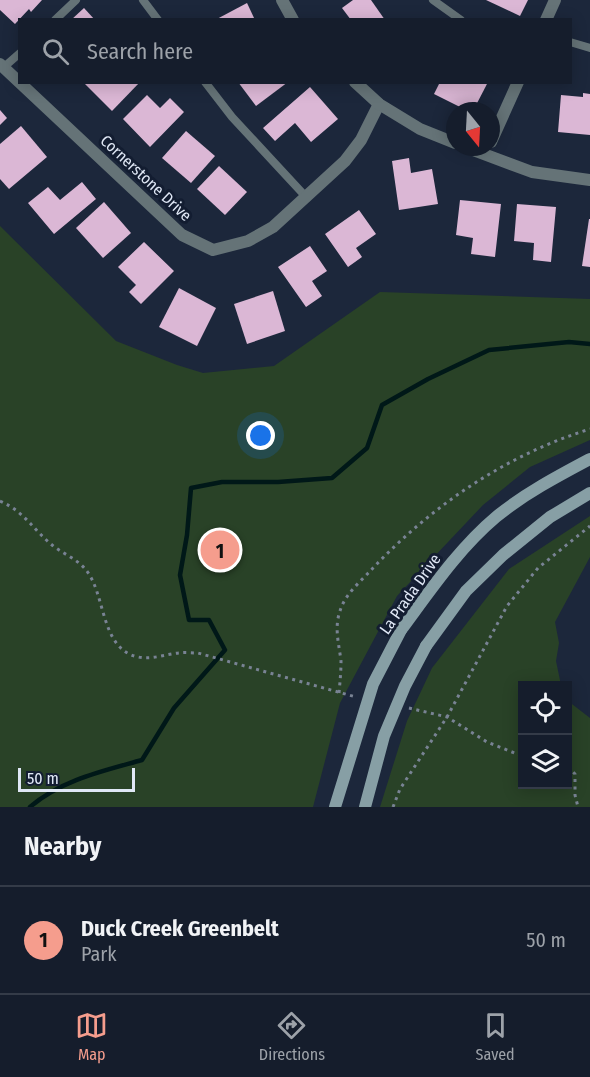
<!DOCTYPE html>
<style>
body{margin:0;font-family:"Fira Sans Condensed",sans-serif;background:#1e2634;color:#f1f3f6}
.controls{position:absolute;right:18px;bottom:18px;display:grid;overflow:hidden;border-radius:0px;box-shadow:0 3px 15px #0003}
.controls button{width:54px;height:54px;display:grid;place-items:center;padding:0;border:0;border-bottom:2px solid #343b48;background:#151d2c;color:#f1f3f6;font:30px sans-serif}
.compass{position:absolute;left:446px;top:102px;width:54px;height:54px;border-radius:50%;background:#151d2c;box-shadow:0 3px 15px #0003;rotate:162deg}
.scale{position:absolute;left:18px;bottom:15px;width:117px;box-sizing:border-box;padding-left:6px;border:3px solid #e0e8f6;border-top:0;font-size:16px;line-height:21px;white-space:nowrap;color:#e0e8f6;-webkit-text-stroke:4px #131d31;paint-order:stroke}
.you{position:absolute;left:261px;top:436px;width:21px;height:21px;margin:-15px;border:4px solid #fff;border-radius:50%;background:#1a73e8;box-shadow:0 0 0 9px #1a73e833}
.badge{display:grid;place-items:center;width:39px;height:39px;border-radius:50%;background:#f59d8d;color:#111;font-size:20px;font-weight:700}
.pin{position:absolute;translate:-50% -50%;border:3px solid #fff;box-shadow:0 2px 6px #0006}
.list{margin:0;padding:0;list-style:none}
h2{display:flex;justify-content:space-between;align-items:center;height:78px;margin:0;padding:0 24px;font-size:26px}
h2 small{font-size:20px;font-weight:400;color:#9da2a9}
.list li{display:grid;grid-template-columns:39px 1fr auto;gap:18px;align-items:center;box-sizing:border-box;height:108px;padding:0 24px;border-top:2px solid #343b48}
.list b{display:block;font-size:22px;white-space:nowrap}
.list p{margin:0;font-size:20px;white-space:nowrap;color:#9da2a9}
.list em{font-size:20px;font-style:normal;color:#9da2a9}
.icon{flex:none;width:33px;height:33px;fill:none;stroke:currentColor;stroke-width:2;stroke-linecap:round;stroke-linejoin:round}
.map{position:relative;flex:none;width:590px;height:807px;overflow:hidden}
.search{position:absolute;background:#151d2c;box-shadow:0 3px 15px #0003;left:18px;right:18px;top:18px;height:66px;display:flex;align-items:center;gap:15px;box-sizing:border-box;padding:0 21px;border-radius:0px;color:#9da2a9;font-size:22px}
.sheet{height:186px;background:#151d2c}
nav{display:flex;justify-content:space-around;align-items:center;box-sizing:border-box;height:84px;border-top:2px solid #343b48;background:#151d2c;font-size:16px;color:#9da2a9}
nav a{display:grid;justify-items:center;gap:3px}
nav .on{color:#f59d8d}
.map>svg:first-child{display:block}
</style>
<div class="map">
<svg width="590" height="807" viewBox="0 0 590 807">
<rect width="100%" height="100%" fill="#1c273b"/>
<g fill="#294227">
<path d="M0 226 116 341 177 365 203 373 274 366 380 292 590 299V440L530 467 483 505 397 596 340 703 313 807H0Z"/>
<path d="M590 516V557L555 622 559 643 556 661 561 685 522 686V784H568V701L590 718V807H380L407 721 432 668 509 569Z"/>
</g>
<g fill="none" stroke-linecap="round" stroke-linejoin="round">
<path stroke="#001818" stroke-width="4.5" d="M30 807C61 780 103 771 142 760L174 708 225 650 209 620H189L180 575 187 535 191 488 222 482H278L332 478 367 448 382 405 428 379 489 350 569 342 590 344"/>
</g>
<g fill="#dbb7d5">
<path d="M0 0H42L31 12 29 9 15 24 0 10Z"/>
<path d="M353 0H371L385 20H351L342 8Z"/>
<path d="M486 0H528L520 16Z"/>
<path d="M247 3 255 20H215Z"/>
<path d="M84 8 95 20H71Z"/>
<path d="M83 82H140L112 111Z"/>
<path d="M238 82H288L256 106Z"/>
<path d="M440 82H488L473 111H468L434 94Z"/>
<path d="M310 87 338 119 311 142 295 123 275 141 263 128Z"/>
<path d="M583 93 590 94V135L558 132 561 95 583 97Z"/>
<path d="M147 95 160 108 170 98 184 112 150 147 123 119Z"/>
<path d="M0 110 7 118 0 125Z"/>
<path d="M21 126 47 157 9 189 0 179V144Z"/>
<path d="M186 131 215 156 191 183 162 158Z"/>
<path d="M409 158 411 173 432 169 438 204 399 210 392 161Z"/>
<path d="M219 166 247 192 225 215 197 189Z"/>
<path d="M82 182 96 199 54 234 28 203 48 187 60 200Z"/>
<path d="M460 200 501 204 495 257 471 254 473 238 456 235Z"/>
<path d="M104 202 131 233 103 258 76 228Z"/>
<path d="M517 204 556 207 551 262 533 260 534 243 514 241Z"/>
<path d="M359 210 376 234 356 248 362 257 348 267 325 234Z"/>
<path d="M589 219H590V267L582 266Z"/>
<path d="M144 242 174 271 141 304 129 292 136 285 118 267Z"/>
<path d="M310 246 327 271 312 281 322 296 306 307 278 267Z"/>
<path d="M179 288 216 308 197 346 159 327Z"/>
<path d="M273 291 285 331 247 344 234 304Z"/>
</g>
<g fill="none" stroke-linecap="round" stroke-linejoin="round">
<g stroke="#798394" stroke-width="3" stroke-dasharray="3 4.5" stroke-linecap="butt">
<path d="M0 501C27 513 34 532 56 548 66 555 78 560 86 570 106 594 100 649 138 657 152 660 166 654 179 653 185 652 192 653 198 653L356 697"/>
<path d="M339 693C340 682 341 672 341 661 339 644 334 628 340 611 345 594 361 581 373 568 433 505 506 455 590 429"/>
<path d="M409 708 447 717 487 742 522 756"/>
<path d="M568 767 575 774V795L578 807"/>
<path d="M393 807 400 789 447 717 507 606 538 568 590 526"/>
</g>
<g stroke="#657377" stroke-width="8">
<path d="M143 0 158 20"/>
<path d="M433 0 461 20"/>
<path d="M55 20 76 0"/>
<path d="M570 42 590 48"/>
<path d="M4 67 20 53"/>
<path d="M205 82 232 117 307 198"/>
</g>
<g stroke="#657377" stroke-width="12">
<path d="M282 0 293 20"/>
<path d="M546 20 555 0"/>
<path d="M0 64 182 235 213 250 248 241 273 227 345 161 361 140 379 104"/>
<path d="M355 82 379 104 420 129 455 143"/>
<path d="M491 142 518 82"/>
<path d="M465 147 532 172 590 180"/>
</g>
<g stroke="#879fa5" stroke-width="12">
<path d="M401 630C430 591 458 549 496 517 524 494 558 476 590 459"/>
<path d="M426 646 466 591 503 555 550 517 590 493"/>
</g>
<g stroke="#879fa5" stroke-width="12">
<path d="M335 807 373 684 401 630"/>
<path d="M365 807 384 736 405 686 426 646"/>
</g>
</g>
<g text-anchor="middle" dominant-baseline="central" stroke-width="6" stroke-linejoin="round" paint-order="stroke">
<g font-size="16" fill="#e0e8f6" stroke="#131d31">
<text transform="translate(146 178) rotate(43)">Cornerstone Drive</text>
<text transform="translate(410 594) rotate(-55)">La Prada Drive</text>
</g>
</g>
</svg>
<div class="controls">
<button><svg class="icon" aria-label="locate" viewBox="0 0 24 24"><circle cx="12" cy="12" r="6"/><path d="M12 2v4M12 18v4M2 12h4M18 12h4"/></svg></button>
<button><svg class="icon" aria-label="layers" viewBox="0 0 24 24"><path d="M12 4l9 5-9 5-9-5zM3 14l9 5 9-5"/></svg></button>
</div>
<svg class="compass" viewBox="-18 -18 36 36"><path d="M0-13l5 13h-10z" fill="#e53935"/><path d="M0 13l5-13h-10z" fill="#9da2a9"/></svg>
<div class="scale">50 m</div>
<div class="you"></div>
<div class="pin badge" style="left:220px;top:550px">1</div>
<div class="search"><svg class="icon" aria-label="search" viewBox="0 0 24 24"><circle cx="10" cy="10" r="6"/><path d="M15 15l6 6"/></svg>Search here</div>
</div>
<section class="sheet">
<h2>Nearby<small></small></h2>
<ul class="list">
<li><span class="badge">1</span><div><b>Duck Creek Greenbelt</b><p>Park</p></div><em>50 m</em></li>
</ul>
</section>
<nav>
<a class="on"><svg class="icon" aria-label="map" viewBox="0 0 24 24"><path d="M3 6l6-2 6 2 6-2v14l-6 2-6-2-6 2zM9 4v14M15 6v14"/></svg>Map</a>
<a><svg class="icon" aria-label="directions" viewBox="0 0 24 24"><path d="M12 3l9 9-9 9-9-9zM9 14v-3h6M13 9l2 2-2 2"/></svg>Directions</a>
<a><svg class="icon" aria-label="saved" viewBox="0 0 24 24"><path d="M7 4h10v16l-5-4-5 4z"/></svg>Saved</a>
</nav>
